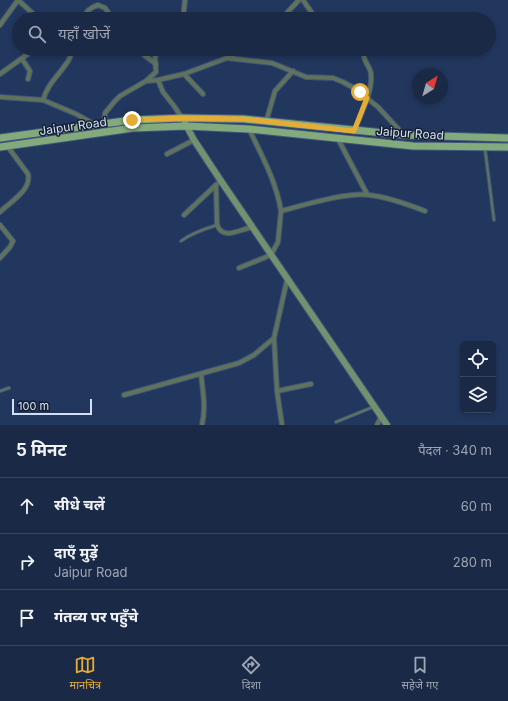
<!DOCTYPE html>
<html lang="hi">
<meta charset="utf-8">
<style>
body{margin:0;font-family:Inter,"Noto Sans Devanagari",sans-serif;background:#23314d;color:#f1f3f6}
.controls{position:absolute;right:12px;bottom:12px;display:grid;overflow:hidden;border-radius:6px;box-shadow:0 2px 6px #0003}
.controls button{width:36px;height:36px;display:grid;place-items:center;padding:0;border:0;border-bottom:1px solid #38455f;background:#1a2946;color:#f1f3f6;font:20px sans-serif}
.compass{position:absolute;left:412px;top:68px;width:36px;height:36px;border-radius:50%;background:#1a2946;box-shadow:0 2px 6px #0003;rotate:37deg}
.scale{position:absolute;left:12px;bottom:10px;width:80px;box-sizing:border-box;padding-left:4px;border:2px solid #d2e0f9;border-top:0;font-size:11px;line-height:14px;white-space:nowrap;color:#d2e0f9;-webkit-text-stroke:3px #151f31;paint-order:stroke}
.stop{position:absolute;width:12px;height:12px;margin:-9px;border:3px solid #e5ad35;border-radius:50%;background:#fff}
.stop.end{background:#e5ad35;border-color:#fff;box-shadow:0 1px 4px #0008}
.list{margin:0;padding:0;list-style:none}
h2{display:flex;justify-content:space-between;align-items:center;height:52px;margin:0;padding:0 16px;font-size:17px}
h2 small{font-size:13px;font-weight:400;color:#9fa6b3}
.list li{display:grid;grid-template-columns:26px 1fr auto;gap:12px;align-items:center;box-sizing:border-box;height:56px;padding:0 16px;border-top:1px solid #38455f}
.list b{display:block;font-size:15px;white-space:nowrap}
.list p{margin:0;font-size:13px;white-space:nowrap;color:#9fa6b3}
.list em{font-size:13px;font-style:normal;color:#9fa6b3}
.icon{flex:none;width:22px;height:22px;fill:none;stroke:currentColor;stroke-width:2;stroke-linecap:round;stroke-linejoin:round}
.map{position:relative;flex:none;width:508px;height:425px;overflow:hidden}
.search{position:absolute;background:#1a2946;box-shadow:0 2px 6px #0003;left:12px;right:12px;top:12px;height:44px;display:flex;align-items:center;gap:10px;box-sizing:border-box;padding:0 14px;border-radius:22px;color:#9fa6b3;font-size:15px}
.sheet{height:220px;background:#1a2946}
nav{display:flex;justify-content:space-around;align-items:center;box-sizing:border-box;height:56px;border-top:1px solid #38455f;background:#1a2946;font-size:11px;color:#9fa6b3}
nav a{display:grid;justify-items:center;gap:2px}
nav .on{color:#e5ad35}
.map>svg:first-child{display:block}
</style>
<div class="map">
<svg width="508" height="425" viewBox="0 0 508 425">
<rect width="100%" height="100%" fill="#22375e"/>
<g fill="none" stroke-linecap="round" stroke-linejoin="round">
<g stroke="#42557a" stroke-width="4">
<g id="lane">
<path d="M485 149 494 220"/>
<path d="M181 241C192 233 204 229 217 225"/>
<path d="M0 391 9 388"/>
<path d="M336 422 373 407"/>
</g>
</g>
<g stroke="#42557a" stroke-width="6">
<g id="street">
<path d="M18 0 39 19"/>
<path d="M303 0 316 19"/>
<path d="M83 19C86 11 91 7 98 5L105 8 113 19"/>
<path d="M183 19 185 0"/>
<path d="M281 19 299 0"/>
<path d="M0 25 18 0"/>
<path d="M136 49 156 64"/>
<path d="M227 58 272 63 306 77 333 78 343 82 354 88 378 107 403 134"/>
<path d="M22 59 30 71 28 79"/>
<path d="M0 74 35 49"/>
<path d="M158 80 163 92 174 106 182 118"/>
<path d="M147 81 158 80 184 74"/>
<path d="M203 94 184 74 227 58 244 49"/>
<path d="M0 97 43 100 76 114 94 124"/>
<path d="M43 100C47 85 58 76 66 64 70 60 71 54 73 49"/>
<path d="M266 122 275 91 293 71"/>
<path d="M249 129C262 156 276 181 281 211"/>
<path d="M355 130C360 115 373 91 371 75 371 68 365 63 364 57"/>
<path d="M103 132 105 113 115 101 120 96 146 81 156 72 155 58 158 49"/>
<path d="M338 139 367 194"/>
<path d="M167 154 194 140"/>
<path d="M216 185 217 224C222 241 239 230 252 227"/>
<path d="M0 212C10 202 32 190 28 174L8 147"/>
<path d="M184 215 217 184"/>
<path d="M0 225 13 241 10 247 0 258"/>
<path d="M239 268 271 255 278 242 281 211C304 205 346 192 369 195 388 197 407 204 425 211"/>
<path d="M201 374C203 392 206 408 202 425"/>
<path d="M277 391 311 384"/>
<path d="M124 395 239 363 254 355 274 338"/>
<path d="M282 425 277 391 274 338 287 280"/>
<path d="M377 425 381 417"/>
</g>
</g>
<g stroke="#42557a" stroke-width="8">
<path id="secondary" d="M185 123 194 140 221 181 387 425"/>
</g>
<g stroke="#42557a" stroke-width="9">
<g id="primary">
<path d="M0 138 132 120 182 118 244 119 404 135 508 138"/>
<path d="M0 147 133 128 186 126 249 129 413 146 508 147"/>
</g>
</g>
<use href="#lane" stroke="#5e725c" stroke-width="2"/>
<use href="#street" stroke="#5e725c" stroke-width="4"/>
<use href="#secondary" stroke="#72916f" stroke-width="6"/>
<use href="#primary" stroke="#82aa7d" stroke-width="7"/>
</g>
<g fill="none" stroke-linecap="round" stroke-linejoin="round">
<path stroke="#e5ad35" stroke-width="5" d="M132 120 182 118 244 119 354 131 367 98 360 92"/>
</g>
<g text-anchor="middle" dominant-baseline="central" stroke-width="3" stroke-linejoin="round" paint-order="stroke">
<g font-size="12" fill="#d2e0f9" stroke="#151f31">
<text transform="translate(73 126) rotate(-8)">Jaipur Road</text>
<text transform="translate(410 133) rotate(4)">Jaipur Road</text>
</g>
</g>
</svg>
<div class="controls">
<button><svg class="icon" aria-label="locate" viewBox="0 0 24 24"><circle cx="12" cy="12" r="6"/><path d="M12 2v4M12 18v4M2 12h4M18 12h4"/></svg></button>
<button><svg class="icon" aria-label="layers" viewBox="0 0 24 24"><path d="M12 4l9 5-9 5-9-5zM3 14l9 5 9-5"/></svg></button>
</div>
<svg class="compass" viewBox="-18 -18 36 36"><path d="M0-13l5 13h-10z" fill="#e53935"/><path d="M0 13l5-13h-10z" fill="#9fa6b3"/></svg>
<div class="scale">100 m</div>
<div class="stop" style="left:360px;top:92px"></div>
<div class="stop end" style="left:132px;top:120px"></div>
<div class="search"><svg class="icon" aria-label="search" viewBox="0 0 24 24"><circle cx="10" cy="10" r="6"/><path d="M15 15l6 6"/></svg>यहाँ खोजें</div>
</div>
<section class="sheet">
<h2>5 मिनट<small>पैदल · 340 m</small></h2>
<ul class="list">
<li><svg class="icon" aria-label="ahead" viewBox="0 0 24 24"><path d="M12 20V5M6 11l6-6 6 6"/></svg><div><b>सीधे चलें</b></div><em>60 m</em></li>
<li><svg class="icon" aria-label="right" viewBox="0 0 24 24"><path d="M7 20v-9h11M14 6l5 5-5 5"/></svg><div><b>दाएँ मुड़ें</b><p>Jaipur Road</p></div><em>280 m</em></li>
<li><svg class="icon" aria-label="arrive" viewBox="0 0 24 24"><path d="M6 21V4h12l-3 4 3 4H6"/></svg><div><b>गंतव्य पर पहुँचे</b></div></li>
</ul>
</section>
<nav>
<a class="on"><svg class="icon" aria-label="map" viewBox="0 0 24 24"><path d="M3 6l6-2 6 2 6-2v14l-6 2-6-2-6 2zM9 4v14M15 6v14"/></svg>मानचित्र</a>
<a><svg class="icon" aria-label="directions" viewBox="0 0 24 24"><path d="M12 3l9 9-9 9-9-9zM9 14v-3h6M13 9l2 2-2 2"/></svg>दिशा</a>
<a><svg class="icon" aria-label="saved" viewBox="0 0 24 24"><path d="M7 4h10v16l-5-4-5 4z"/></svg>सहेजे गए</a>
</nav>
